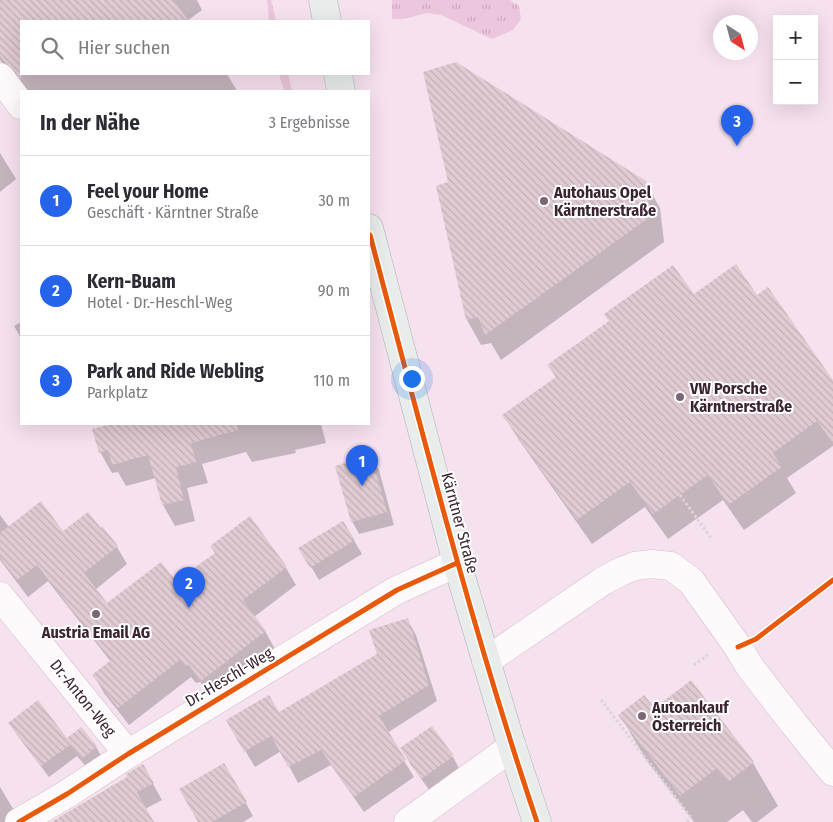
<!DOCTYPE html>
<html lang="de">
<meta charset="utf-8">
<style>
body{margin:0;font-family:"Fira Sans Condensed",sans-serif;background:#f2f2f3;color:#2b2b33}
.controls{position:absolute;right:15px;top:15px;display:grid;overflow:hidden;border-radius:0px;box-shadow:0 5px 20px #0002}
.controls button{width:45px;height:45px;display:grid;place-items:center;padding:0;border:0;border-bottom:1px solid #e1e1e2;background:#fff;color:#2b2b33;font:25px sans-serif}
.compass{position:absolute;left:713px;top:15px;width:45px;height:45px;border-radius:50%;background:#fff;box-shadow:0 5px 20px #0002;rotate:144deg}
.you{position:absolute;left:411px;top:378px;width:18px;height:18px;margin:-12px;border:4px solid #fff;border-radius:50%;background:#1a73e8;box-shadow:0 0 0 8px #1a73e833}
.badge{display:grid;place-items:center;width:32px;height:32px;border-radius:50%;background:#2563eb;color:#fff;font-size:16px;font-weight:700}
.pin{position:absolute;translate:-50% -41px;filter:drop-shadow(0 1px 2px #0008)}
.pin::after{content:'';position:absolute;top:26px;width:18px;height:15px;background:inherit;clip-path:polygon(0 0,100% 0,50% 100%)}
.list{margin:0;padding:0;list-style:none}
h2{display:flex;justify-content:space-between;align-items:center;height:65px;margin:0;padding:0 20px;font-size:21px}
h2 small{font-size:16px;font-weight:400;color:#7c7c81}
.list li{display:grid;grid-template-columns:32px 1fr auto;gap:15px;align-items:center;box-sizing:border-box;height:90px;padding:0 20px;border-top:1px solid #e1e1e2}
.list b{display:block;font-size:19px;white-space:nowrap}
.list p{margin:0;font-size:16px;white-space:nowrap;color:#7c7c81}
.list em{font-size:16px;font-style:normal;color:#7c7c81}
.icon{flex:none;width:28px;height:28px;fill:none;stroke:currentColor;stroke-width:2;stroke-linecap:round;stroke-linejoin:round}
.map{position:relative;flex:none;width:833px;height:822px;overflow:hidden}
.search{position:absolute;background:#fff;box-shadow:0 5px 20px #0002;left:20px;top:20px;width:350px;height:55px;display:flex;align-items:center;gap:12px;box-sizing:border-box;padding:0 18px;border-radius:0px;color:#7c7c81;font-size:19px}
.panel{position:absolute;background:#fff;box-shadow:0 5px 20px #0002;left:20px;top:90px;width:350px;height:335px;border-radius:0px}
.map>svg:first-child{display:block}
</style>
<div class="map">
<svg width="833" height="822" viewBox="0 0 833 822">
<defs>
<pattern id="grass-tufts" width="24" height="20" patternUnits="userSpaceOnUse" patternTransform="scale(1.25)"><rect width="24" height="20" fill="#ecc6dd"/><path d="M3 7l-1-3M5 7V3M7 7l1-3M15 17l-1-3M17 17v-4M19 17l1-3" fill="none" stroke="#cbaabe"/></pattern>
<pattern id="building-back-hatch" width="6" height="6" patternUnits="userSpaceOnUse" patternTransform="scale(1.25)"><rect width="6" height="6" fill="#e0cbd3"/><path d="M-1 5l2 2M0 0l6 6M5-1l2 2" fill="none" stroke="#c1aeb6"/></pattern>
</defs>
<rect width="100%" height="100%" fill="#f6e1ee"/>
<g fill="url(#grass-tufts)">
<path d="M267 0H271L276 21H269Z"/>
<path d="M392 0H510L519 6 521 19 513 30 492 39 441 15 427 13 403 19H392Z"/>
<path d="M279 74H288L292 91H284Z"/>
</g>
<g fill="#0003">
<path d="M0 0H197L202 10 187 21H21V74H227L237 91H27L20 87 0 60Z"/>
<path d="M0 153 16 179 0 192Z"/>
<path d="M645 182 660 208 664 242 501 360 491 343 481 345 467 320Z"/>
<path d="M693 296H757L833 382V446L787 478 796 493 744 530 723 500 668 539 645 507 592 544 519 440 504 415 556 378 549 365 610 322 605 314Z"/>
<path d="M21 322V338L14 326Z"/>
<path d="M106 424H321L326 443 295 450 296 453 252 462 246 452 202 464 208 483 187 488 195 521 175 526 163 505 156 478 126 486 118 472 112 473 100 452 106 426Z"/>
<path d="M371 457 379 470 394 525 359 534 352 521Z"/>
<path d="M0 515 9 527 63 533 117 547 127 564 95 590 106 605 176 583 216 553 250 518 286 568 296 585 254 617 265 631 275 649 212 698 200 682 196 683 191 677 129 725 104 693 94 675 111 662 48 581 28 597 0 560Z"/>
<path d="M343 522 362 554 319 580 300 548Z"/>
<path d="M407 619 416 635 437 701 387 733 414 777 364 812 331 765 298 783 281 751 255 767 227 721 279 714 379 654Z"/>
<path d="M691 682 753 763 778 806 757 822H752L743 810 727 822H694L645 758 620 715 655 710Z"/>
<path d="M10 723 67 740 81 729 96 747 103 759 89 770 77 756 49 777 17 735Z"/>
<path d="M453 757 460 770 430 791 409 762Z"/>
<path d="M224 764 253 816 243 822H200Z"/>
<path d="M143 766 162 800 145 809 153 822H64Z"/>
<path d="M0 787 18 817 10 822H0Z"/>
</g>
<g fill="url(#building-back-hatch)">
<path d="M0 0H173L189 21H21V79L12 68 5 62 0 56Z"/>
<path d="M456 62 646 181 650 217 485 335 478 317 466 320 436 186 448 182 423 72Z"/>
<path d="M736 264 757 295 768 287 833 380V443L817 421 773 453 782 467 728 505 708 475 653 514 630 482 577 520 502 415 556 377 547 365 609 321 604 314 673 265 694 294Z"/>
<path d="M111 424H237L238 430 191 443 196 462 176 467 184 500 162 505 148 455 112 465 108 450 99 453 92 429Z"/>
<path d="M371 455 387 512 351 522 335 466Z"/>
<path d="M41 501 63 531 88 512 101 528 102 526 118 546 84 573 107 603 161 562 176 581 215 553 210 546 250 516 287 567 243 600 266 631 201 681 189 665 185 666 180 660 118 708 92 675 111 660 37 565 17 580 0 558V533Z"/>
<path d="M343 521 355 540 310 568 298 548Z"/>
<path d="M408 618 429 685 379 716 406 760 354 797 321 750 288 767 271 736 244 752 226 720 269 695 279 712 377 654 369 630Z"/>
<path d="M691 680 754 762 728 782 717 768 680 796 618 715 644 695 655 708Z"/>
<path d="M38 700 67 738 81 727 97 746 82 759 70 745 41 766 8 723Z"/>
<path d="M432 726 454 756 421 779 400 748Z"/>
<path d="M224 763 247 802 212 822H198L179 789Z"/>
<path d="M143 764 154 783 137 792 154 822H51L127 777 126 774Z"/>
</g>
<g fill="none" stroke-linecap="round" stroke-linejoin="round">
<g stroke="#d4bfcc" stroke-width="29">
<g id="minor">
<path d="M0 77 21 105"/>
<path d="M0 596 128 754"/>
<path d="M486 661 603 581 622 571 635 566 651 564 671 566 691 581 738 647 750 667 794 724 833 772"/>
<path d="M19 822 67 794 128 754 397 590 457 563"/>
<path d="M408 822 512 747"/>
</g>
</g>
<g stroke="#aeb1b2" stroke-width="29">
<g id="major">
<path d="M323 0 327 21"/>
<path d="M338 74 341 91"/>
<path d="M369 228 457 563 512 747 537 822"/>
</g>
</g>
<g stroke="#dcd4d9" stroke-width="3" stroke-dasharray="2.5 2.5" stroke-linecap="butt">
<path d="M680 495 711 538"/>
<path d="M694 665 710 653"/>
<path d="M601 700 690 816 687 822"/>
</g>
<use href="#minor" stroke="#fefafc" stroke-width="28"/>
<use href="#major" stroke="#e8edeb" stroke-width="28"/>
<g stroke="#fff" stroke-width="8">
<g id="cycleway">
<path d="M370 235C422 432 472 629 537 822"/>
<path d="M738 647 756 639 833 580"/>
<path d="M19 822 67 794 128 754 397 590 457 563"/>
</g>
</g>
<use href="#cycleway" stroke="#e8590c" stroke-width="5"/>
</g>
<g fill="#7c6674" stroke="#fff" stroke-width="2">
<circle cx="544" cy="201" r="5"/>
<circle cx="680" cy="397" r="5"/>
<circle cx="96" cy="614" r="5"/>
<circle cx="642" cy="716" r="5"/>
</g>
<g text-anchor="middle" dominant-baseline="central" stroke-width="4" stroke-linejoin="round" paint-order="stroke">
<g font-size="16" font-weight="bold" fill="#3b2432" stroke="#fff" text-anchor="start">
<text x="554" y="192">Autohaus Opel<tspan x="554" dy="18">Kärntnerstraße</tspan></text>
<text x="690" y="388">VW Porsche<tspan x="690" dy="18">Kärntnerstraße</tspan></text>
<text x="96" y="632" text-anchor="middle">Austria Email AG</text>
<text x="652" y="707">Autoankauf<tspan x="652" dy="18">Österreich</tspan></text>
</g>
<g font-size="16" fill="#3b2432" stroke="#fff">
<text transform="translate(460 523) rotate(75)">Kärntner Straße</text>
<text transform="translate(229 677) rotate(-31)">Dr.-Heschl-Weg</text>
<text transform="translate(83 698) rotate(51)">Dr.-Anton-Weg</text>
</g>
</g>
</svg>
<div class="controls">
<button>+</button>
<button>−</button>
</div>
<svg class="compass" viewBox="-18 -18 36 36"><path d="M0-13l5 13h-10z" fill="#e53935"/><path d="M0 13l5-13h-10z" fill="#7c7c81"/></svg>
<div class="you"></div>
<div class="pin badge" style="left:362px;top:486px">1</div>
<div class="pin badge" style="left:189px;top:608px">2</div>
<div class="pin badge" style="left:737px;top:146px">3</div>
<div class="search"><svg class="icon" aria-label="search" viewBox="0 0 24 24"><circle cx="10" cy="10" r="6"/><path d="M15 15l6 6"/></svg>Hier suchen</div>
<section class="panel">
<h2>In der Nähe<small>3 Ergebnisse</small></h2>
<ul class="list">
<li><span class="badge">1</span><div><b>Feel your Home</b><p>Geschäft · Kärntner Straße</p></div><em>30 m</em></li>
<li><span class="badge">2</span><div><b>Kern-Buam</b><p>Hotel · Dr.-Heschl-Weg</p></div><em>90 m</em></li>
<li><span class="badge">3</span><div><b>Park and Ride Webling</b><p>Parkplatz</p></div><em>110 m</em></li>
</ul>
</section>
</div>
